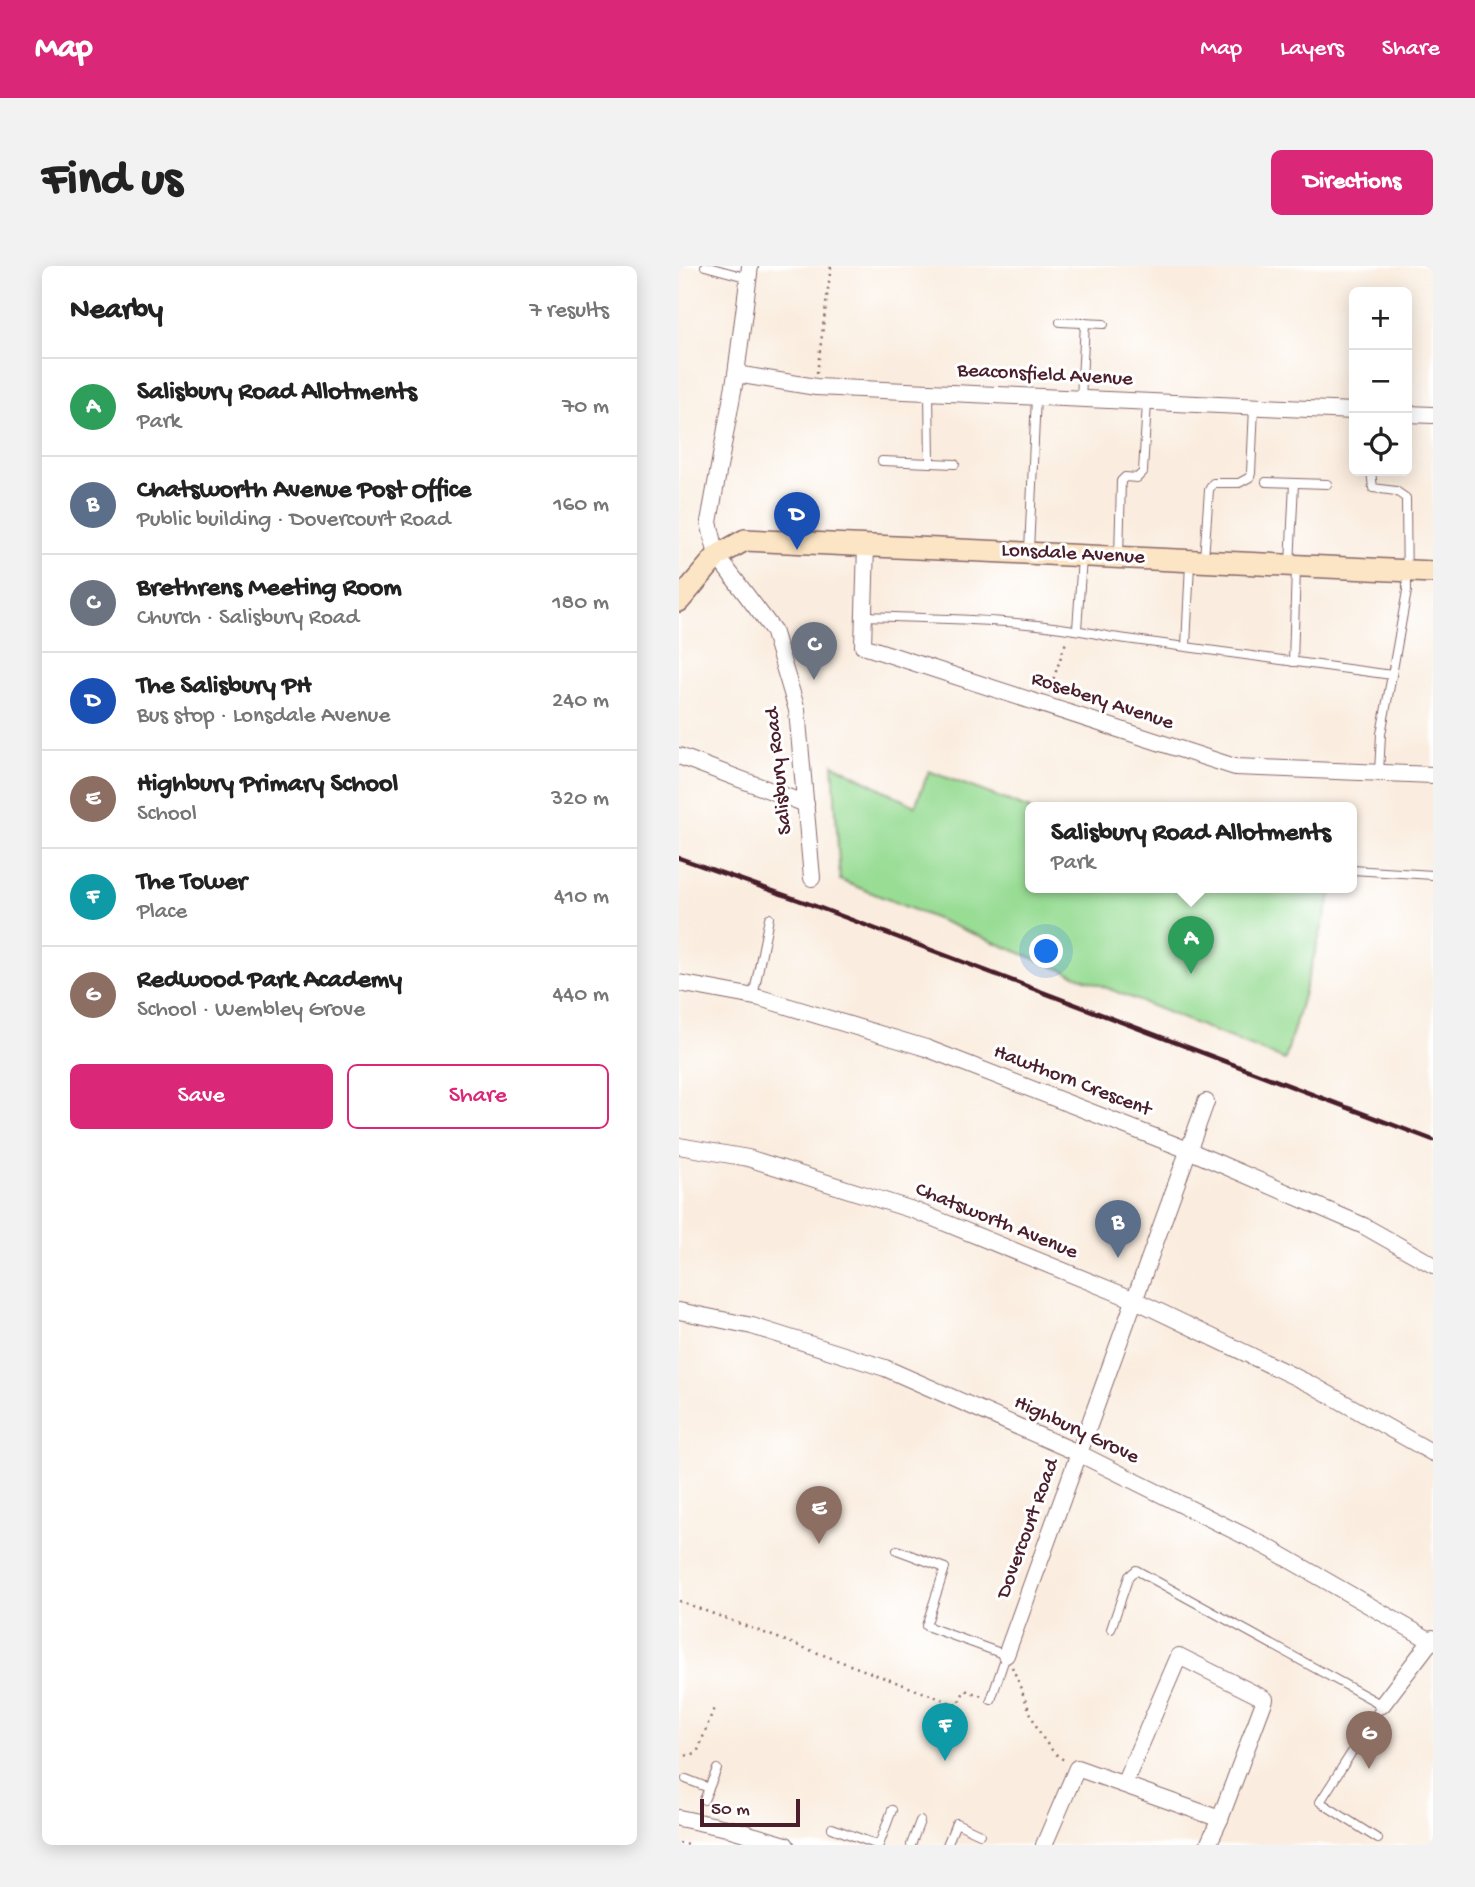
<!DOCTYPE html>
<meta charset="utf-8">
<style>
body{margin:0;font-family:"Gochi Hand",sans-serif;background:#f2f2f2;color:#222}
.controls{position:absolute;right:21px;top:21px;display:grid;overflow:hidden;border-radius:10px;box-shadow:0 4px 18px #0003}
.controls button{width:63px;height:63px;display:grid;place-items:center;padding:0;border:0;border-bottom:2px solid #e0e0e0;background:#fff;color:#222;font:35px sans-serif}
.scale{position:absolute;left:21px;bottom:18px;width:100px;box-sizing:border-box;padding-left:7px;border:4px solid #4a1f2b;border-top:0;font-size:19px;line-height:24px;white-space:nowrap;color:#4a1f2b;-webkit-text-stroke:5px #fff;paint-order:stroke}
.you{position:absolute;left:368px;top:686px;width:24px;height:24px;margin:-18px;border:5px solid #fff;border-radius:50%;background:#1a73e8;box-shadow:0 0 0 10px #1a73e833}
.badge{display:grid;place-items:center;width:46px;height:46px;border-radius:50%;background:#db2777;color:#fff;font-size:23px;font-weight:700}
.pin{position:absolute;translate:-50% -58px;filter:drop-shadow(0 2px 4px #0008)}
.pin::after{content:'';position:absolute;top:37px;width:24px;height:21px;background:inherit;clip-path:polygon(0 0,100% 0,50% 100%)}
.popup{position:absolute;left:346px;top:536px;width:332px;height:91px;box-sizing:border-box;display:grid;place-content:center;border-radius:10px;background:#fff;filter:drop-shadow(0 2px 5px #0005);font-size:23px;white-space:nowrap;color:#767676}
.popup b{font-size:26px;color:#222}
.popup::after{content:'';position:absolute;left:50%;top:100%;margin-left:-14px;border:14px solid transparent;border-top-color:#fff}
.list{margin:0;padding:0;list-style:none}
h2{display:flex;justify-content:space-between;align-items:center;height:91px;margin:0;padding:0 28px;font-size:30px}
h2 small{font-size:23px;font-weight:400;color:#767676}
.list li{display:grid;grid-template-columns:46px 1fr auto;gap:21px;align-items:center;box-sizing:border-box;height:98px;padding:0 28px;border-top:2px solid #e0e0e0}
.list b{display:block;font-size:26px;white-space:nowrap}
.list p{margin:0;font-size:23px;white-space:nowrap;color:#767676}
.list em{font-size:23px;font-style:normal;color:#767676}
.actions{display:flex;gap:14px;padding:21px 28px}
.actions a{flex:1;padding:16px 0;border:2px solid #db2777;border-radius:10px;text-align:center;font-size:24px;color:#db2777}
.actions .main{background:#db2777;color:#fff}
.icon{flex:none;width:38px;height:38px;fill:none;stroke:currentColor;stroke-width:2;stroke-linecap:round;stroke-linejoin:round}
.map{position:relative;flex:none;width:754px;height:1579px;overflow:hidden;border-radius:10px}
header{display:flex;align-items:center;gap:42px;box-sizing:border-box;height:98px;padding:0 35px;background:#db2777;color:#fff}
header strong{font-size:33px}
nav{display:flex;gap:38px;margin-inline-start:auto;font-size:24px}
.intro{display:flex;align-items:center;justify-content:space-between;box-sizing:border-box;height:168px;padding:0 42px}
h1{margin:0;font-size:49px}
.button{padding:18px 32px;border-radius:10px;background:#db2777;color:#fff;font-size:24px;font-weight:700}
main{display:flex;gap:42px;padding:0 42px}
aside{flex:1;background:#fff;border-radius:10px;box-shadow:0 4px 18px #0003}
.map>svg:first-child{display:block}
</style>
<header>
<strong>Map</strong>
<nav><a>Map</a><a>Layers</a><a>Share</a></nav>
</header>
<div class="intro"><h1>Find us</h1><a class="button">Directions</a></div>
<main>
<aside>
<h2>Nearby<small>7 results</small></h2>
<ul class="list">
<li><span class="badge" style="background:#2e9e5b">A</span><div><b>Salisbury Road Allotments</b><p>Park</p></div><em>70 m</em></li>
<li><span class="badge" style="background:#5c6f8a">B</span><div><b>Chatsworth Avenue Post Office</b><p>Public building · Dovercourt Road</p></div><em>160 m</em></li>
<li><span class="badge" style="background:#6b7280">C</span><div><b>Brethrens Meeting Room</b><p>Church · Salisbury Road</p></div><em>180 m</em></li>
<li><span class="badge" style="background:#1a4fb4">D</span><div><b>The Salisbury PH</b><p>Bus stop · Lonsdale Avenue</p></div><em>240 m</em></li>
<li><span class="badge" style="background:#8d6e63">E</span><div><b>Highbury Primary School</b><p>School</p></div><em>320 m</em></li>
<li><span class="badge" style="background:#0f9aa8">F</span><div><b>The Tower</b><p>Place</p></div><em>410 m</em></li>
<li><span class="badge" style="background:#8d6e63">G</span><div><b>Redwood Park Academy</b><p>School · Wembley Grove</p></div><em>440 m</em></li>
</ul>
<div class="actions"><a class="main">Save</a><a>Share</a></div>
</aside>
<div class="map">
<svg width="754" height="1579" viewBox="0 0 754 1579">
<rect width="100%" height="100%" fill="#fff"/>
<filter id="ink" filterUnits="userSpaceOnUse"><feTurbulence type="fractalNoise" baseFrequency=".0143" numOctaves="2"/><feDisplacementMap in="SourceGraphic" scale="14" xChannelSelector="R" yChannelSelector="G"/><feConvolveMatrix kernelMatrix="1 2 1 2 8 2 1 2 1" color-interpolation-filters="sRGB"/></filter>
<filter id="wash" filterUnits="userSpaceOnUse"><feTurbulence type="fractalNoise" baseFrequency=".00686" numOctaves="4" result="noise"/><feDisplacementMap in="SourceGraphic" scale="28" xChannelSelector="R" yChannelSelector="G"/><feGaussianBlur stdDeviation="1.57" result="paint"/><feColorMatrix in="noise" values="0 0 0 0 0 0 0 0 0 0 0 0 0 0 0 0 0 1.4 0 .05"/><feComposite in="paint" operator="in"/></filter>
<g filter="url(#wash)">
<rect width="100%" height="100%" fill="#faeddf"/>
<path fill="#99dd95" stroke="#727e60" stroke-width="2" d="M154 498 236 540 250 505 351 543V622H654L606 794 161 614Z"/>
</g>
<g filter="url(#ink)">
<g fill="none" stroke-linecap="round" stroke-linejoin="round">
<g stroke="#88676a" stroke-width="10">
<g id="lane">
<path d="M26 0 70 12"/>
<path d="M381 56 425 58"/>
<path d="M250 126 251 196"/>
<path d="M402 133 406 57"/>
<path d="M203 195 276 198"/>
<path d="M587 216 648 218"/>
<path d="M350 285 357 131"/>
<path d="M440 291 442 215 446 211 458 212 464 206 468 136"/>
<path d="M525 293 530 224 534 217H560L571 211 572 207 575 141"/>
<path d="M611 299 615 217"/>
<path d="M185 350C268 353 352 353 433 371L713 409 728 325 727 232 717 225 694 222 692 205"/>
<path d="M398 363 403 292"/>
<path d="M507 380 511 297"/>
<path d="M614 396 617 302"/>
<path d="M700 507 702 468 713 409"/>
<path d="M673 604 754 609"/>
<path d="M74 731 90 652"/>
<path d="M218 1284 266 1302 247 1360 327 1389 312 1434"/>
<path d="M432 1363 450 1310 457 1304 703 1439 641 1536 699 1573"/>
<path d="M7 1513 30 1522"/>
<path d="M25 1534 38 1503"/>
<path d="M153 1562 199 1579"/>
<path d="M200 1579 213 1544"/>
<path d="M232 1579 241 1555"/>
<path d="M268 1579 277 1557 301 1568"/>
</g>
</g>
<g stroke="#88676a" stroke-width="18">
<g id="street">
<path d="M71 0 57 108 30 256 38 290 94 364 118 444 133 612"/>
<path d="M57 108 137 121 675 145"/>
<path d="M728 148 754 149"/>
<path d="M187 279 184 380 556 501 754 509"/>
<path d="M0 490 127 538"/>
<path d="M0 717 81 732 247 782 509 884 685 960 754 999"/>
<path d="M0 880 69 892 237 945 456 1034 635 1120 754 1187"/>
<path d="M0 1045 73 1060 206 1102 399 1187 590 1282 754 1376"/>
<path d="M327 1389 527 836"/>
<path d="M703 1439 754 1372"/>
<path d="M445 1518 500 1390 586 1433 541 1553"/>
<path d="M0 1552 52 1563 107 1579"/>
<path d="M365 1579 398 1502 541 1553 529 1579"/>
</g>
</g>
<g stroke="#88676a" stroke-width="24">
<path id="secondary" d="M0 335 38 290 66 274 754 306"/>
</g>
<g stroke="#88676a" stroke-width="2.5" stroke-dasharray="2 5" stroke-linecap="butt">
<path d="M138 107 152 0"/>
<path d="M370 426 388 373"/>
<path d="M0 1335 278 1439 286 1424 303 1430"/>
<path d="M333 1401C347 1431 357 1477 385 1494"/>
<path d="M0 1491 18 1487 35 1442"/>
<path d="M0 1577 10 1579"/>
</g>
<use href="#lane" stroke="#fff" stroke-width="8"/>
<use href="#street" stroke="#fff" stroke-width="16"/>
<use href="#secondary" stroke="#fce5c4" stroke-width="21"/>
<path stroke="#4a1f2b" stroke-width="4.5" d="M0 592 128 637 754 874"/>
</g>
</g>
<g text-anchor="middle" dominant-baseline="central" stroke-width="6" stroke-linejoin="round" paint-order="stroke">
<g font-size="21" fill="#4a1f2b" stroke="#fff">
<text transform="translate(366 110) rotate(3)">Beaconsfield Avenue</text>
<text transform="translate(394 289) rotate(3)">Lonsdale Avenue</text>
<text transform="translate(423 436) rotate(18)">Rosebery Avenue</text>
<text transform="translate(101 505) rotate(-96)">Salisbury Road</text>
<text transform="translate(393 816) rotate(21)">Hawthorn Crescent</text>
<text transform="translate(317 956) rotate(22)">Chatsworth Avenue</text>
<text transform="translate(397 1165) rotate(25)">Highbury Grove</text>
<text transform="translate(350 1263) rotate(-70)">Dovercourt Road</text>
</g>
</g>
</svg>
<div class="controls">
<button>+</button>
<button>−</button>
<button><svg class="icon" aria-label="locate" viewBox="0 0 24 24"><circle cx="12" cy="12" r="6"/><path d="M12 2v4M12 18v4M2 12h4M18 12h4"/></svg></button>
</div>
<div class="scale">50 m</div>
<div class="you"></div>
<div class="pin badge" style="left:512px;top:708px;background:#2e9e5b">A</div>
<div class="popup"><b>Salisbury Road Allotments</b>Park</div>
<div class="pin badge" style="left:439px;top:992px;background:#5c6f8a">B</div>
<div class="pin badge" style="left:135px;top:414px;background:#6b7280">C</div>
<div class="pin badge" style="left:118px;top:284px;background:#1a4fb4">D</div>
<div class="pin badge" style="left:140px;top:1278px;background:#8d6e63">E</div>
<div class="pin badge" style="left:266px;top:1495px;background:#0f9aa8">F</div>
<div class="pin badge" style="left:690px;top:1503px;background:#8d6e63">G</div>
</div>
</main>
